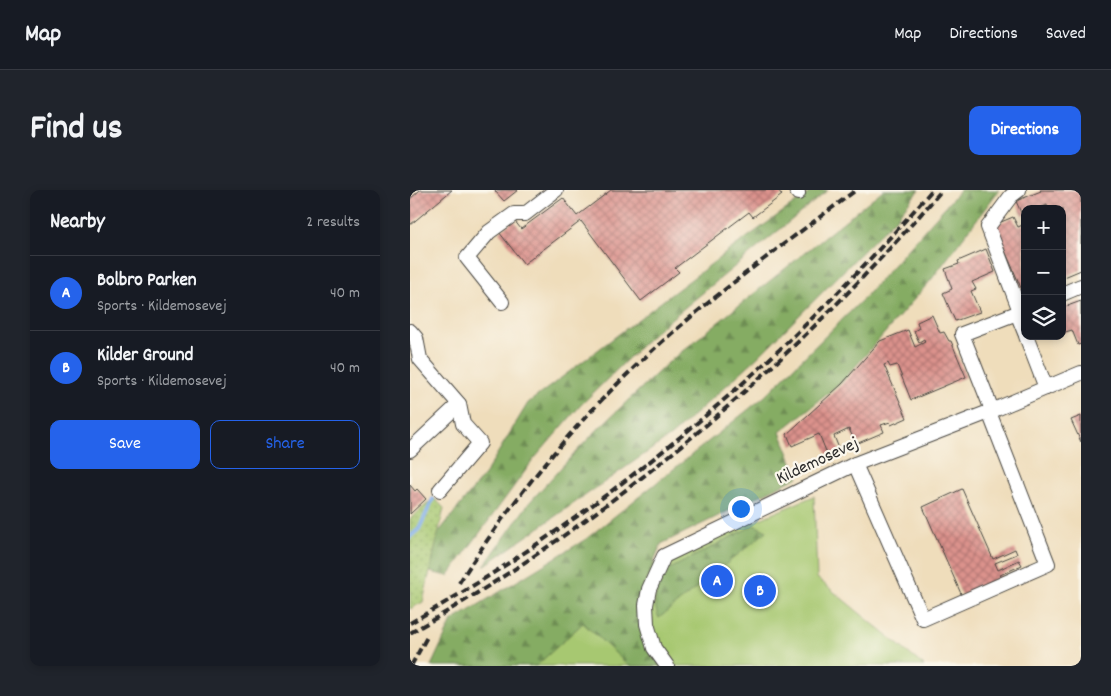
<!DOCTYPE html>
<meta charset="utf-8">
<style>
body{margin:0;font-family:Dekko,sans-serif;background:#20242c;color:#f1f3f6}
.controls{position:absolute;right:15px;top:15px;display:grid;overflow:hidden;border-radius:10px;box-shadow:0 2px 8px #0003}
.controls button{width:45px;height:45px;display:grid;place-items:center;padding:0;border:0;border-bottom:1px solid #363941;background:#171b24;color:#f1f3f6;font:25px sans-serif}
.you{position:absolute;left:330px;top:318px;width:18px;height:18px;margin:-12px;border:4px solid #fff;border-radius:50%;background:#1a73e8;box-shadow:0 0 0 8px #1a73e833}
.badge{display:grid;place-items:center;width:32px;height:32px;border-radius:50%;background:#2563eb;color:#fff;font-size:16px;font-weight:700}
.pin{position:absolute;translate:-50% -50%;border:2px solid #fff;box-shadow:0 1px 5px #0006}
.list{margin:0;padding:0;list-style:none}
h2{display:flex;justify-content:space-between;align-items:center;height:65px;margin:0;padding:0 20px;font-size:21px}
h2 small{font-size:16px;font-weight:400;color:#9ea1a6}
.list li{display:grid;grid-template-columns:32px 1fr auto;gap:15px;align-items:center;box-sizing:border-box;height:75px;padding:0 20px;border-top:1px solid #363941}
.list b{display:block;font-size:19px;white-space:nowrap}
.list p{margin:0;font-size:16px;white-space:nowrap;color:#9ea1a6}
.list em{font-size:16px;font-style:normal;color:#9ea1a6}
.actions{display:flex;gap:10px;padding:15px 20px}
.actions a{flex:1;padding:11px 0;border:1px solid #2563eb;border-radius:10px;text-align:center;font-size:18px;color:#2563eb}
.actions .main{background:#2563eb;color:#fff}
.icon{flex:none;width:28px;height:28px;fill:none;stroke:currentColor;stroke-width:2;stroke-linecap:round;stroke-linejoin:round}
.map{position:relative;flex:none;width:671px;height:476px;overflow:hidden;border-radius:10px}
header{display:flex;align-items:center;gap:30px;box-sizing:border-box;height:70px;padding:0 25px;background:#171b24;border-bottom:1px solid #363941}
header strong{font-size:24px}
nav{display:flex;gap:28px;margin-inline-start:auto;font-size:18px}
.intro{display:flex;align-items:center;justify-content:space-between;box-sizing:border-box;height:120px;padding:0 30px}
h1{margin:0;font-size:35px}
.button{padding:12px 22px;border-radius:10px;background:#2563eb;color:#fff;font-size:18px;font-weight:700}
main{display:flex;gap:30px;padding:0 30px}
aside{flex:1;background:#171b24;border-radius:10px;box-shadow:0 2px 8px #0003}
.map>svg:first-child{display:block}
</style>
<header>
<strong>Map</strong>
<nav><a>Map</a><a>Directions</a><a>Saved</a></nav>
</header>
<div class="intro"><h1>Find us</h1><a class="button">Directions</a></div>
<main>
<aside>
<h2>Nearby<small>2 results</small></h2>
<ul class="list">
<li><span class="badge">A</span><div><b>Bolbro Parken</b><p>Sports · Kildemosevej</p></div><em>40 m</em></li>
<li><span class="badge">B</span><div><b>Kilder Ground</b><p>Sports · Kildemosevej</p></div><em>40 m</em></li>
</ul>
<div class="actions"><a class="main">Save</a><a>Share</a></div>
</aside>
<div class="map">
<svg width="671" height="476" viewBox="0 0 671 476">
<defs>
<pattern id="forest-firs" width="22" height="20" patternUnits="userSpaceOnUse" patternTransform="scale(1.25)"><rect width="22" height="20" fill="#85ac63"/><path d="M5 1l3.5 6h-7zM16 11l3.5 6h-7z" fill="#6d8c52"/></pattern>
<pattern id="park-dots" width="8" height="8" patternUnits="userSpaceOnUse" patternTransform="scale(1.25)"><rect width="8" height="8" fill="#a7c871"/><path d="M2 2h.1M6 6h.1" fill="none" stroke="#88a35d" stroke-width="1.8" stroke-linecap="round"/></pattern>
<pattern id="building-cross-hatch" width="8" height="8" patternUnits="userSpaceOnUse" patternTransform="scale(1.25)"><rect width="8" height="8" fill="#db928c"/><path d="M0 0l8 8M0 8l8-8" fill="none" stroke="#b27773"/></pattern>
</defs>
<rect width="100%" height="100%" fill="#fbf7ec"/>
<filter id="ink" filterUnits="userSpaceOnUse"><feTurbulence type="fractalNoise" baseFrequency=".02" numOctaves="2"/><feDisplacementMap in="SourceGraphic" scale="10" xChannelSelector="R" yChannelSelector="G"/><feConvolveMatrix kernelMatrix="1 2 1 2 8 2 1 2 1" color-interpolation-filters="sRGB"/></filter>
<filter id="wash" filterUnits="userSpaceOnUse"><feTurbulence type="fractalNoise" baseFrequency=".0096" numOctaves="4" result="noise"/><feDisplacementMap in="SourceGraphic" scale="20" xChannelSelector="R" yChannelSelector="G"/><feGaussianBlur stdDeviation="1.12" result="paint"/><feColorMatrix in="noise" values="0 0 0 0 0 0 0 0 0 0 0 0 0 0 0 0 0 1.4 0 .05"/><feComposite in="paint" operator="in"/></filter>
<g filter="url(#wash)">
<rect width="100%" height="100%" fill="#efddbb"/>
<path fill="#a7c871" stroke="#697a4e" d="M404 306 407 388 514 476H123L197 394Z"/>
<g fill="url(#forest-firs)" stroke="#586c47">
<path d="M403 0H418L245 142 170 216 124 269 38 386 20 382 28 343 75 284 118 213 321 59Z"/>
<path d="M473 0H509L486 28 349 166 262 245 74 376 119 313 158 270 193 234 260 171Z"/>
<path d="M550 0H589L521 90 431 193 370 242 388 287 251 354 229 407 234 442 250 476H219L173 433 126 476H21L42 431 176 349 354 207 454 108Z"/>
<path d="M344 335 357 341 249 428C241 410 248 400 254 382Z"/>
</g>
<path fill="url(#park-dots)" stroke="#697a4e" d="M24 308 34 318 13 412 0 419V329Z"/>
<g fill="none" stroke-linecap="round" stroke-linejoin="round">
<path stroke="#81afeb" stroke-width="4" d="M0 347 9 339 23 309"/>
</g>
<g id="blocks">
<g fill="url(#building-cross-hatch)">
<path d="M10 0H42L0 35V9Z"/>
<path d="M84 0H108L94 11Z"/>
<path d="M201 0H368L372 5 343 27 339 22 265 78 269 82 231 111 171 31 114 74 89 42 104 30 111 39 153 8 167 26Z"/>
<path d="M630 0H670L671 2V80L652 88V19H638L637 15 628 19H615V24L612 25 606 11 631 1Z"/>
<path d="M603 27 608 37 615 34V107L584 35Z"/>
<path d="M576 59 585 82 562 92 566 99 561 101 570 122 545 131 533 103 542 99 535 79 549 74 548 71Z"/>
<path d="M671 111V154L668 155 662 140 652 143V118Z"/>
<path d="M522 125 530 143 534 142 539 151H541L556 187 501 210 487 175 480 177 478 173 474 175 497 228 481 235 480 232 471 235 474 242 446 254 439 239 424 246 430 261 418 266 409 244 382 256 377 244 432 194 470 151 498 140 505 157 515 152 514 149 509 152 504 141 509 138 507 132Z"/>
<path d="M671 226V252L661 230Z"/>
<path d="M0 295 5 301 7 299 16 309 0 324Z"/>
<path d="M552 299 583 369 605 359 607 364 585 373 588 380 609 370 612 375 590 385 592 388 552 406 513 317Z"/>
</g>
</g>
</g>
<g filter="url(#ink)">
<use href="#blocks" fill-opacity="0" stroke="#484641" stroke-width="1"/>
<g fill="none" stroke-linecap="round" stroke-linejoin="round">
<g stroke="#484641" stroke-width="16">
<g id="minor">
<path d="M386 0 388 3"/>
<path d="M609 0 601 6 578 37 610 121"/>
<path d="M652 104 671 96"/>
<path d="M92 112 57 68 79 42 104 24H115L146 0"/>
<path d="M0 141 6 148 10 169 49 214 53 234 70 253 30 300"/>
<path d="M616 146 636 198"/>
<path d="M582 220 552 144 607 123 615 143"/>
<path d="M0 260 49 214"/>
<path d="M445 274 513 429 638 374 579 222"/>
<path d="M257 476 244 458 237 434 236 415 239 399 254 366 445 274 579 222 671 183"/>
</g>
</g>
<use href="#minor" stroke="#fff" stroke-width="14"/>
<g stroke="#2b2b2b" stroke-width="4" stroke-dasharray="8 4" stroke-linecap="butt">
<path d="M49 393C105 304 174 221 253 151 314 97 381 49 446 0"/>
<path d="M0 433C198 321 374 172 522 0"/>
<path d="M0 443C203 328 380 176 532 0"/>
<path d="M1 476 18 445"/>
</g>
</g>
</g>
<g text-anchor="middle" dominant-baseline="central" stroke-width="4.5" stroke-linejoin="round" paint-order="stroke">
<g font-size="18" fill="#2b2b2b" stroke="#fbf7ec">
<text transform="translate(408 272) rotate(-25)">Kildemosevej</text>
</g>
</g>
</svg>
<div class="controls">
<button>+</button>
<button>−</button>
<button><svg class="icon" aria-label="layers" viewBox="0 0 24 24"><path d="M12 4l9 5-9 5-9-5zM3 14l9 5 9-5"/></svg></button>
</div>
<div class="you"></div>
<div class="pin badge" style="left:307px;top:391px">A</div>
<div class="pin badge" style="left:350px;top:401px">B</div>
</div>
</main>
